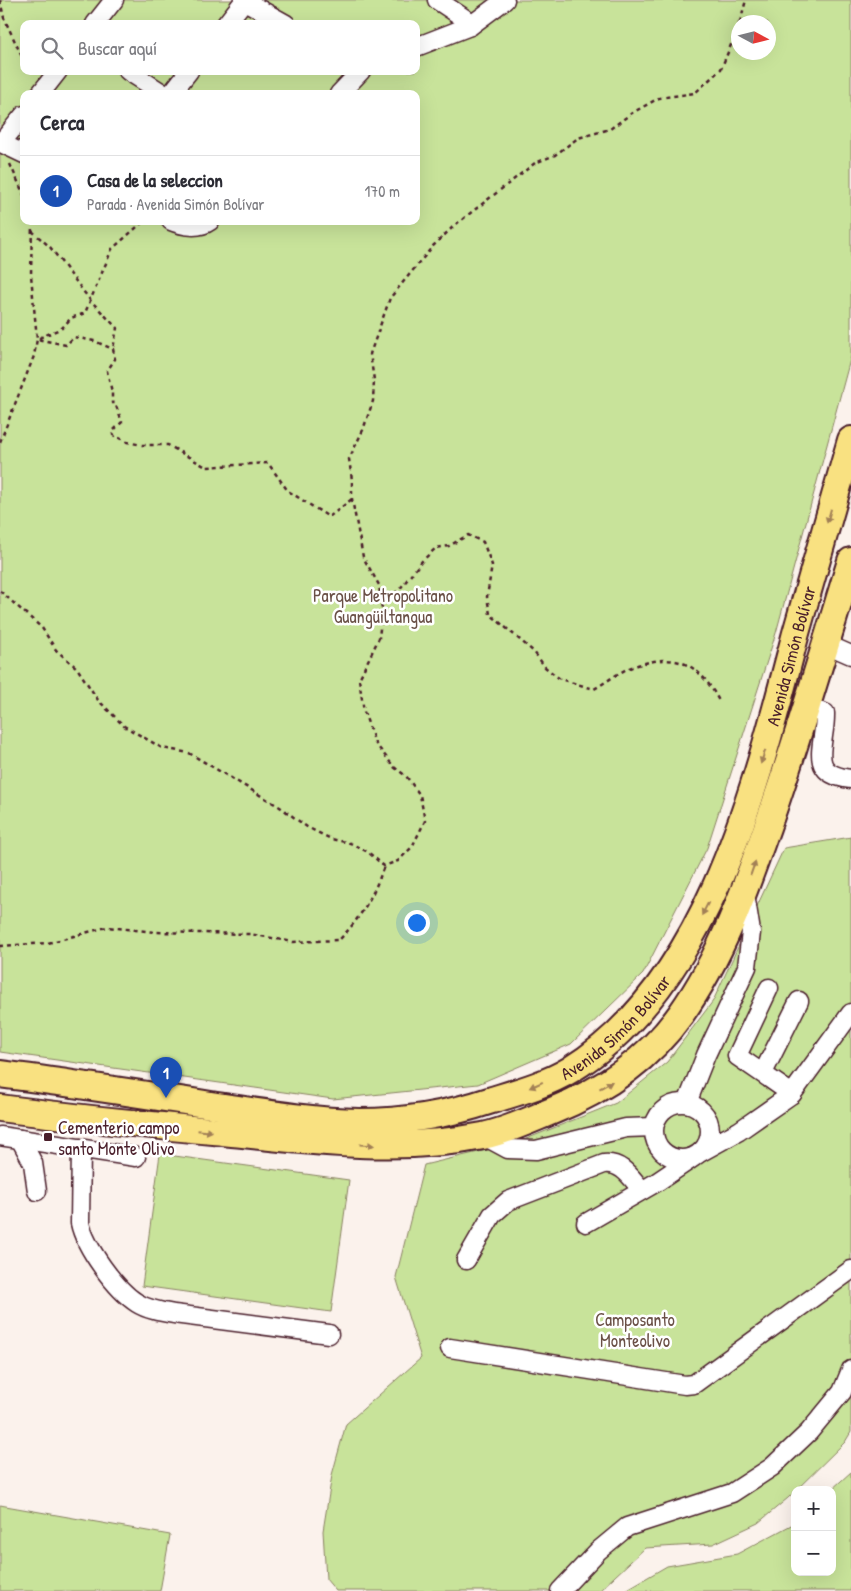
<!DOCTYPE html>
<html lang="es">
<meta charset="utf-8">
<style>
body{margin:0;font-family:"Patrick Hand",sans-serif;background:#f2f2f3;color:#2b2b33}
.controls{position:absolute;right:15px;bottom:15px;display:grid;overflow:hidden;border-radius:10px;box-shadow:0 5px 20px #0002}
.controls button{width:45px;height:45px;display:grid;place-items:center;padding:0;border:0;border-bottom:1px solid #e1e1e2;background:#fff;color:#2b2b33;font:25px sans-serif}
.compass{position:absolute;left:731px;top:15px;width:45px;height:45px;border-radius:50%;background:#fff;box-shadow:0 5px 20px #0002;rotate:97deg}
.you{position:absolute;left:416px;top:922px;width:18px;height:18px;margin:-12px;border:4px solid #fff;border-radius:50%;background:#1a73e8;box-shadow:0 0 0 8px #1a73e833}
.badge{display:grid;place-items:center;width:32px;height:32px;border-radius:50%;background:#4a1f2b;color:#fff;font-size:16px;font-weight:700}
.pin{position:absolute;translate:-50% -41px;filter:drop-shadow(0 1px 2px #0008)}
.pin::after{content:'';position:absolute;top:26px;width:18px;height:15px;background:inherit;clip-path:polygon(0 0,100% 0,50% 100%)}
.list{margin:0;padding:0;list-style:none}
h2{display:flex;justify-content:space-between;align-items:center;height:65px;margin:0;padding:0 20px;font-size:21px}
h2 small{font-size:16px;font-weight:400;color:#7c7c81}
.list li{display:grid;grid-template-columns:32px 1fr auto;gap:15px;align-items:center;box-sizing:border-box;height:70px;padding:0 20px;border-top:1px solid #e1e1e2}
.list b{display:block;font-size:19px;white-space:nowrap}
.list p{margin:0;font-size:16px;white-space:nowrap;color:#7c7c81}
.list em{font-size:16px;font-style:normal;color:#7c7c81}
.icon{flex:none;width:28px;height:28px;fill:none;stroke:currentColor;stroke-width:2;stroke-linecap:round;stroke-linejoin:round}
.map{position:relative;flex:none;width:851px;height:1591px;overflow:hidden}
.search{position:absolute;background:#fff;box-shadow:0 5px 20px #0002;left:20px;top:20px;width:400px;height:55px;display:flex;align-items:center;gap:12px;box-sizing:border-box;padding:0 18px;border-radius:10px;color:#7c7c81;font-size:19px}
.panel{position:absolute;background:#fff;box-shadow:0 5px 20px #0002;left:20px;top:90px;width:400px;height:135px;border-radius:10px}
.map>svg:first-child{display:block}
</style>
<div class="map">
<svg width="851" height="1591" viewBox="0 0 851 1591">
<rect width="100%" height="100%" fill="#fbf2ec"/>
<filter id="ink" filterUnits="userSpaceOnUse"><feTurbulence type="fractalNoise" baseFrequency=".02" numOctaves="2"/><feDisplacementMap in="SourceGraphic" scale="10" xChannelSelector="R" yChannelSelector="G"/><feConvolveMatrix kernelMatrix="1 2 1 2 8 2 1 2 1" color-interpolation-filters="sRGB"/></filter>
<g filter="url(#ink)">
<g fill="#c8e39a" stroke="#898162" fill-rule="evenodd">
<path d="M0 0H851V356L776 633 707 848 643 974 571 1044 478 1084 333 1099 0 1052ZM738 22H768V52H738ZM24 24H416V71H24ZM24 94H416V221H24Z"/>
<path d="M851 837V1432L845 1442 788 1498 758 1523 713 1544 645 1548 599 1591H336L326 1579 323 1531 332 1475 346 1424 421 1358 396 1277 424 1165 516 1143 616 1103 667 1062 713 1001 784 848Z"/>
<path d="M160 1154 349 1180 331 1312 142 1286Z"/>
<path d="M851 1472V1591H624L667 1566 737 1554 795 1523V1572H832L831 1490Z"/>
<path d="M0 1505 170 1535 160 1591H0Z"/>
</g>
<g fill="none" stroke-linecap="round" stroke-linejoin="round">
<g stroke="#4a1f2b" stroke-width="21">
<g id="minor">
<path d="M243 0 286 24"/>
<path d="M437 0 464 18 470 26"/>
<path d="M95 24 114 0"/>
<path d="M226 24 244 1"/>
<path d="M416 47 470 26 505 0"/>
<path d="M128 71 164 94"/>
<path d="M40 94 58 71"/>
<path d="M171 94 189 71"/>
<path d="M339 94 361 71"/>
<path d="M24 115 1 143 24 154"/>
<path d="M171 221C183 226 199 229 210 221"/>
<path d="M826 644 851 655"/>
<path d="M807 708 825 713C826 745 805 774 851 779"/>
<path d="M769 988 737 1056 792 1094"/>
<path d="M763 1073 799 1001"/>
<circle cx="682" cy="1131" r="28"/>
<path d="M687 1103 706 1055 747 967 751 932 745 894"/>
<path d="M0 1136 136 1157"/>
<path d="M484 1136 508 1149 536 1150 626 1128 654 1127"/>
<path d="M20 1139 33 1163 37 1191"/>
<path d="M81 1148 80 1223C85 1247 116 1290 137 1303 148 1310 162 1312 174 1314L329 1334"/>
<path d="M701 1152 739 1131 792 1094 851 1013"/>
<path d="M586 1223 657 1182 694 1157"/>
<path d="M466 1260 492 1215 508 1201 604 1164C622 1162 631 1178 642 1190"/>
<path d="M450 1348 685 1385 694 1384 851 1270"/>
<path d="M560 1591 598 1551 627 1527 732 1493 772 1467 809 1432 842 1392 851 1370"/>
</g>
</g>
<g stroke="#4a1f2b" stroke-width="30">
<g id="highway">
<path id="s1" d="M0 1074C71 1083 141 1094 211 1105 259 1112 310 1121 359 1122 404 1122 450 1114 492 1100 518 1092 547 1084 570 1070 710 984 757 781 796 633 814 568 833 504 851 440"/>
<path d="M0 1108C74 1118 149 1125 223 1132 309 1141 398 1153 483 1136 507 1131 530 1120 552 1111 602 1091 649 1059 681 1014 723 955 747 884 771 816 800 732 825 646 851 561"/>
</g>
</g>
<g stroke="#4a1f2b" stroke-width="2.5" stroke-dasharray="4 4" stroke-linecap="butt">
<path d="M0 0 4 18 24 61"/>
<path d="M740 22 746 0"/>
<path d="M10 164 24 195"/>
<path d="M32 221 31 275 37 339 66 345 74 337 94 341 113 349 115 359 107 371 112 392V403H115L122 422 113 431V435L127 442 142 445H168L206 467 268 463 288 491 329 517 352 499"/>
<path d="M32 231 50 247 90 300 117 328 113 349"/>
<path d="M0 442 34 356 37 339 62 328 71 318 85 313 112 249 144 221"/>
<path d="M0 591 42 628 56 650 77 668 98 700 124 726 162 748 189 753 280 807 307 827 331 839 350 843 368 852 384 866 398 861 412 847 425 821 420 795 406 776 394 767 375 743 364 712 359 679 379 638 382 610 379 585 363 557 352 499V480L349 459 363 430 373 401 374 380 370 354 390 298 433 246 455 225 535 163 555 155 578 138 610 129 632 113 659 98 695 93 721 69 738 28"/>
<path d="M382 604 399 590 422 561 436 548 449 546 468 535 483 542 492 565 487 597 490 614 534 652 545 667 560 679 594 689C607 682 621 670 635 666 678 651 701 665 720 703"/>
<path d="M0 946 48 943 107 927 155 932 250 934 293 942 339 940C360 919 374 895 384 866"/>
</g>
<use href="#minor" stroke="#fff" stroke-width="18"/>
<use href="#highway" stroke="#f9e181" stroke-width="26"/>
</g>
<defs><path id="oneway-solid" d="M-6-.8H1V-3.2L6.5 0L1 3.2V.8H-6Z" transform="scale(1.25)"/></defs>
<g fill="#a28056">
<use href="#oneway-solid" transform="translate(829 516) rotate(106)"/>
<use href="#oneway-solid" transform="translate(763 757) rotate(109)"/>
<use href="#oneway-solid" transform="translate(753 868) rotate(-71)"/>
<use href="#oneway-solid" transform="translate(705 909) rotate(117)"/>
<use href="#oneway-solid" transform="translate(536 1085) rotate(156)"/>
<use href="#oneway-solid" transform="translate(606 1085) rotate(-29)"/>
<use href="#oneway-solid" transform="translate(205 1131) rotate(6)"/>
<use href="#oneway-solid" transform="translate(367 1145) rotate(4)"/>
</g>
</g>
<rect fill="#4a1f2b" stroke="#fff" stroke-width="2" x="43" y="1132" width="10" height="10" rx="2.5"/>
<g text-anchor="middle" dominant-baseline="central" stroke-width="5" stroke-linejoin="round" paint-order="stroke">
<g font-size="18" fill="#6a5047" stroke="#fff">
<text x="383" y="595">Parque Metropolitano<tspan x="383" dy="21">Guangüiltangua</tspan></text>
<text x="635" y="1319">Camposanto<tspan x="635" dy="21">Monteolivo</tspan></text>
</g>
<g font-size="18" fill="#4a1f2b" stroke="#fff">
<text stroke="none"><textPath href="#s1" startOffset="1062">Avenida Simón Bolívar</textPath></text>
<text stroke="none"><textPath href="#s1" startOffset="644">Avenida Simón Bolívar</textPath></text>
</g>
<g font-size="18" fill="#4a1f2b" stroke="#fff" text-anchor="start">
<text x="58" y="1127">Cementerio campo<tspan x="58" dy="21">santo Monte Olivo</tspan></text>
</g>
</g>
</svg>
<div class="controls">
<button>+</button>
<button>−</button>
</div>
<svg class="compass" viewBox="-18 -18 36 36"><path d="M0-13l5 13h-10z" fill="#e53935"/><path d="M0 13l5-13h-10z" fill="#7c7c81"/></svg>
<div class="you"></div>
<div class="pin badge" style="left:166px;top:1098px;background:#1a4fb4">1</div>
<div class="search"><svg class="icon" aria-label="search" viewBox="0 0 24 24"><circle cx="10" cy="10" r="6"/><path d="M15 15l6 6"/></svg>Buscar aquí</div>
<section class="panel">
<h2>Cerca<small></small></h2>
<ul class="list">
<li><span class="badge" style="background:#1a4fb4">1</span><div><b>Casa de la seleccion</b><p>Parada · Avenida Simón Bolívar</p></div><em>170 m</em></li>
</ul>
</section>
</div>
